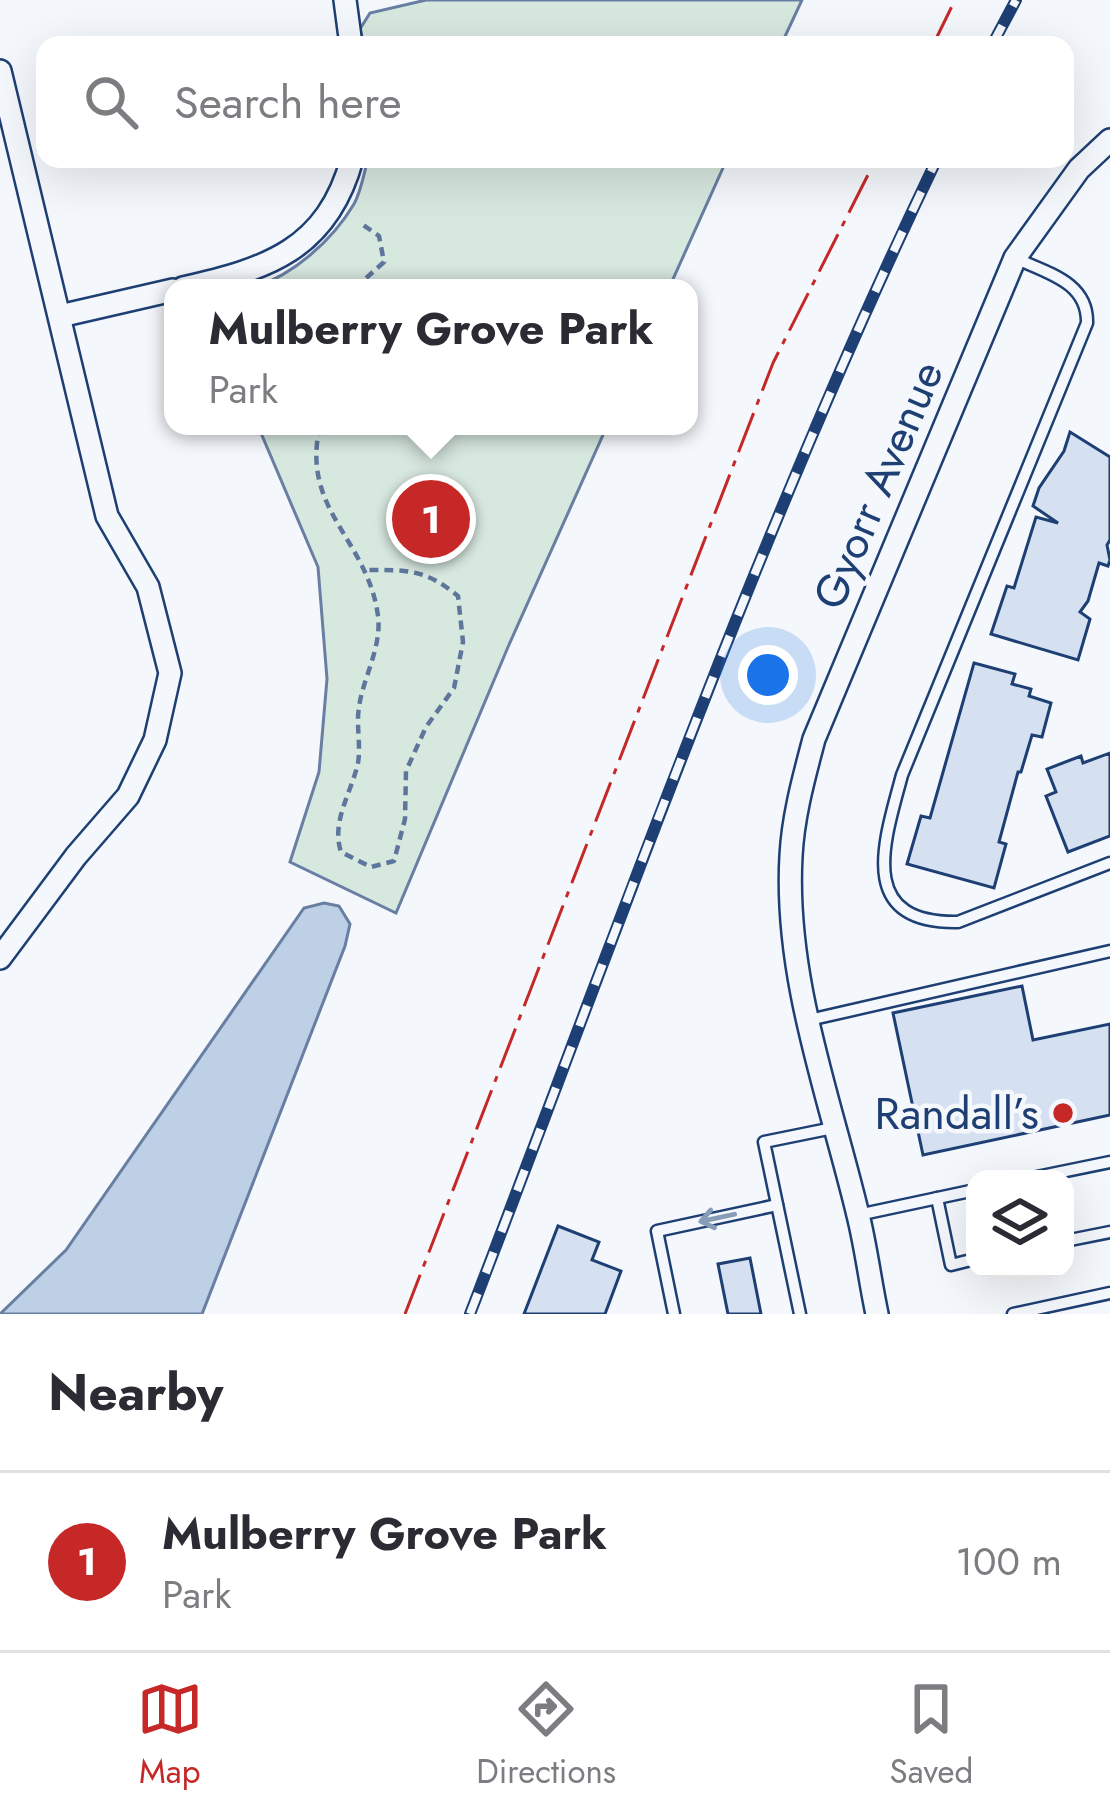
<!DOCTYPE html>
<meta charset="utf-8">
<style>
body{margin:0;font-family:Jost,sans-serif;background:#f7f7f7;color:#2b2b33}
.controls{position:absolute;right:36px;bottom:36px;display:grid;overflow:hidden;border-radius:24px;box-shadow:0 12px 48px #0002}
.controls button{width:108px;height:108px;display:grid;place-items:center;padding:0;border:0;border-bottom:3px solid #e1e1e2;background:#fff;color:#2b2b33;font:60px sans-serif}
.you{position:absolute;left:768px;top:675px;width:42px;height:42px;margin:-30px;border:9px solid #fff;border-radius:50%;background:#1a73e8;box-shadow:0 0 0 18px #1a73e833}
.badge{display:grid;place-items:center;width:78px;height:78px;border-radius:50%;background:#c62828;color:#fff;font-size:39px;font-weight:700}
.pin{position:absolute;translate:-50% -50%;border:6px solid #fff;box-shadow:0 3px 12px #0006}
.popup{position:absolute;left:164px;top:279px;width:534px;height:156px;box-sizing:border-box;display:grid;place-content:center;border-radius:24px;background:#fff;filter:drop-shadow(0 3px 9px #0005);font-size:39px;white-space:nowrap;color:#7c7c81}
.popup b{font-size:45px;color:#2b2b33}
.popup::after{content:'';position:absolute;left:50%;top:100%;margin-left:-24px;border:24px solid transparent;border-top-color:#fff}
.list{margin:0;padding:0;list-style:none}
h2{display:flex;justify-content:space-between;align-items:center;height:156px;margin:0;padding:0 48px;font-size:51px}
h2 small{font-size:39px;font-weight:400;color:#7c7c81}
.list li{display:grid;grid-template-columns:78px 1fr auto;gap:36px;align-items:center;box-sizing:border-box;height:180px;padding:0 48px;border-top:3px solid #e1e1e2}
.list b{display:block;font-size:45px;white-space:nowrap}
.list p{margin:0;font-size:39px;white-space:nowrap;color:#7c7c81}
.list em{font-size:39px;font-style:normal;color:#7c7c81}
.icon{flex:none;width:66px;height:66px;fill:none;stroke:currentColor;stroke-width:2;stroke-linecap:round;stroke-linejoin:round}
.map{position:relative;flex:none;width:1110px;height:1314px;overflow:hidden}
.search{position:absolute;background:#fff;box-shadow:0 12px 48px #0002;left:36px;right:36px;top:36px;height:132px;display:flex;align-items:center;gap:30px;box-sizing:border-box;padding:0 42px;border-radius:24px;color:#7c7c81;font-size:45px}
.sheet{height:336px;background:#fff}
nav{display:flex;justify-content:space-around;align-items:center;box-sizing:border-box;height:168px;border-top:3px solid #e1e1e2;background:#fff;font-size:33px;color:#7c7c81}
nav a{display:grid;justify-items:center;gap:6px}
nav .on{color:#c62828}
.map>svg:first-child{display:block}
</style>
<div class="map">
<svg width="1110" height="1314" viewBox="0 0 1110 1314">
<rect width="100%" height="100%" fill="#f4f7fb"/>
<g fill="#d7e8df" stroke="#687fa3" stroke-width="3">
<path d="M426 0H802L781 45H364L360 29 370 13Z"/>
<path d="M368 159H727L669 288H253C293 275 332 241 354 204 361 192 364 173 368 159Z"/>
<path d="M258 426H607L508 647 396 913 290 862 319 772 327 679 318 567Z"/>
</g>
<path fill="#bed0e5" stroke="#687fa3" stroke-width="3" d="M324 903 339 906 350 924 345 946 202 1314H0L66 1250 304 908Z"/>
<g fill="#d5e0f0" stroke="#1d3f73" stroke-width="3">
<path d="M1070 432 1110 457V540L1107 545 1110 560 1108 566 1099 563 1088 601 1080 612 1090 619 1078 660 991 634 1007 586 1014 588 1036 517 1058 523 1033 506 1039 488 1064 451Z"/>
<path d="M974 663 1015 674 1012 684 1031 689 1029 696 1051 703 1042 737 1032 735 1021 772H1018L999 842 1006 844 994 888 907 864 921 816 930 818Z"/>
<path d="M1110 753V836L1068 852 1046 796 1056 792 1047 769 1081 756 1083 763Z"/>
<path d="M1022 986 1033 1040 1110 1024V1115L923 1155 893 1013Z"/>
<path d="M558 1226 599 1242 592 1260 621 1271 605 1314H524Z"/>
<path d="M750 1258 761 1314H728L718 1264Z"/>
</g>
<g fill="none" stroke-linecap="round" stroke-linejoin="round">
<g stroke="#1d3f73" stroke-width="15">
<g id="service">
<path d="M1015 258C1047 273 1088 282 1087 323L902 775C885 839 854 924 958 922L1110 863"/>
<path d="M809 1020 1110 951"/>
<path d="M1027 1179 1110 1162"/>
<path d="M937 1198 951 1265 975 1259"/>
<path d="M858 1215 975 1190"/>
<path d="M1065 1241 1110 1232"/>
<path d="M674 1314 657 1231 777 1205"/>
<path d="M800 1314 764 1142 833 1128"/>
<path d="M1013 1314 1110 1293"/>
</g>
</g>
<g stroke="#1d3f73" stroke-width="26">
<g id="minor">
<path d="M345 0 351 45"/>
<path d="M0 71 107 516 148 587 170 673 155 740 128 796 76 856 0 958"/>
<path d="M183 288C267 269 327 250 352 159"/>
<path d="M60 316 173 290"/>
<path d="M877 1314C870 1281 866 1247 858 1215 830 1098 784 978 791 856 793 816 804 777 814 739L1015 258 1079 169 1110 140"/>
</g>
</g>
<g stroke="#5e769c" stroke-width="4.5" stroke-dasharray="9 6" stroke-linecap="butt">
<path d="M375 39 401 45"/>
<path d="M396 159H401"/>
<path d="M355 288 384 262 379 236 359 222"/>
<path d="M320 426C300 510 368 539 378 616 382 647 363 678 359 707 356 725 361 745 358 763 351 794 331 821 341 852L371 867 394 861 405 819 406 771 426 727 454 688 463 642 458 596C425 569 408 570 366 570"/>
</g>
<use href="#service" stroke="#f4f7fb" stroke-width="10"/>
<use href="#minor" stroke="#f4f7fb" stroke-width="21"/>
<g stroke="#1d3f73" stroke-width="12">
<g id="rail">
<path d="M992 45 1016 0"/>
<path d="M470 1314C619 927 757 533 937 159"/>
</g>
</g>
<use href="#rail" stroke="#f4f7fb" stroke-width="8" stroke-dasharray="22" stroke-linecap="butt"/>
<g stroke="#c62828" stroke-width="3" stroke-dasharray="42 9 6 9" stroke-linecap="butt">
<path d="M933 45 955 0"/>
<path d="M405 1314 773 363 876 159"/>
</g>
</g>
<defs><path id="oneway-shaft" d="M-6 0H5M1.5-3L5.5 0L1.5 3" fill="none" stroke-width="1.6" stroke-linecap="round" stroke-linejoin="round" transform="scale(3)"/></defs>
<use stroke="#889bb7" href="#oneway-shaft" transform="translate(717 1218) rotate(168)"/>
<circle fill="#c62828" stroke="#f4f7fb" stroke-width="4.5" cx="1063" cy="1113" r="12"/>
<g text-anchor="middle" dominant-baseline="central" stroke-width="9" stroke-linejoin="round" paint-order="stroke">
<g font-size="45" fill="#1d3f73" stroke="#f4f7fb">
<text transform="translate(878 485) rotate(-67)">Gyorr Avenue</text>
</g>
<g font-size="45" fill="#1d3f73" stroke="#f4f7fb" text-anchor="end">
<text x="1039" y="1113">Randall’s</text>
</g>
</g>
</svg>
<div class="controls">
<button><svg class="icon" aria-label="layers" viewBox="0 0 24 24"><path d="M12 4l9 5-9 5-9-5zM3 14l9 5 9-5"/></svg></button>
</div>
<div class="you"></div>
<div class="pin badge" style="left:431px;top:519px">1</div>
<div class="popup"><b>Mulberry Grove Park</b>Park</div>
<div class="search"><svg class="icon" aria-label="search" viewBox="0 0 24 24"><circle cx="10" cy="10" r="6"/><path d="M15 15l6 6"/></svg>Search here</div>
</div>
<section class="sheet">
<h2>Nearby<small></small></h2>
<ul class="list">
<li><span class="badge">1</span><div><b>Mulberry Grove Park</b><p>Park</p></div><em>100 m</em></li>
</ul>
</section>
<nav>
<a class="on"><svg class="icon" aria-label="map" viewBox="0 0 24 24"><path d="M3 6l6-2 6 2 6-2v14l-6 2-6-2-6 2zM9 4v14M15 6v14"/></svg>Map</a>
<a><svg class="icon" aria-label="directions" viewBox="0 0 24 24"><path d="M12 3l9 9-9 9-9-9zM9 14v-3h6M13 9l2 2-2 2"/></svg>Directions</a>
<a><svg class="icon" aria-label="saved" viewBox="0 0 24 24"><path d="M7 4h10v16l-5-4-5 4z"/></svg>Saved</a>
</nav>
